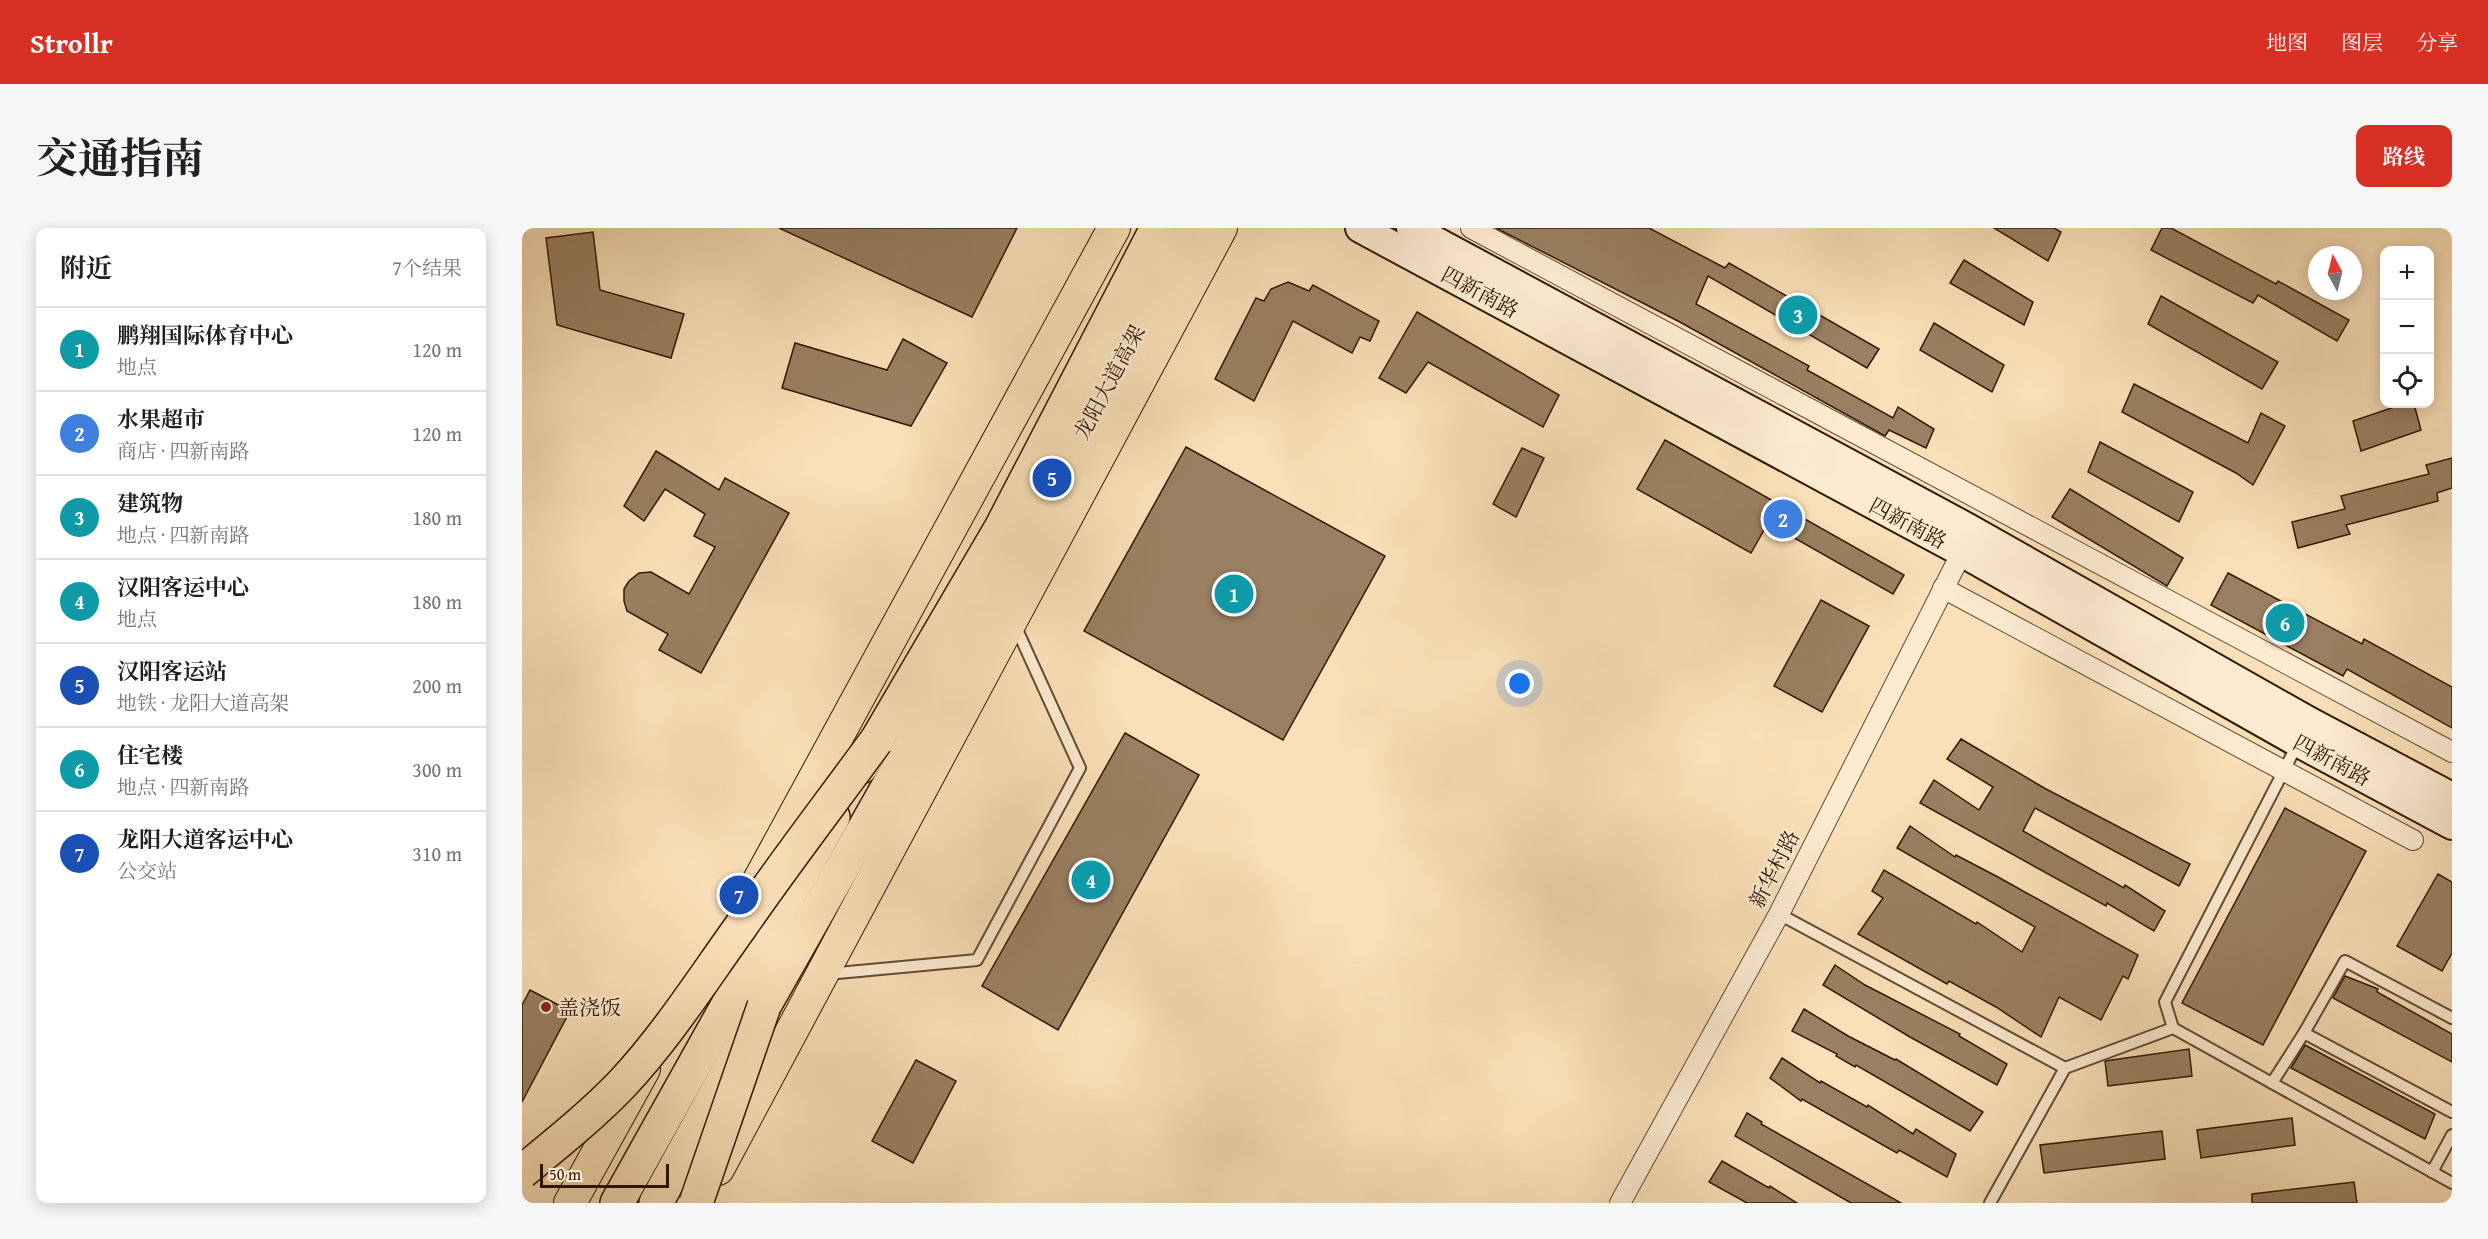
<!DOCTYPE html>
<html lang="zh">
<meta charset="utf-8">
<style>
body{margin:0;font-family:"Gentium Book Plus","Noto Serif SC",serif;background:#f6f6f6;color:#202124}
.controls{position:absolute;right:18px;top:18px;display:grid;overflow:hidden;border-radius:12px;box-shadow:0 3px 15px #0003}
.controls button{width:54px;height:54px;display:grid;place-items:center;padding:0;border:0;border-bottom:2px solid #e0e0e0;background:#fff;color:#202124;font:30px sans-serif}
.compass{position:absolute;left:1786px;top:18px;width:54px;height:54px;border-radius:50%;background:#fff;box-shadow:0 3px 15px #0003;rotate:353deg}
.scale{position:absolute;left:18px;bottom:15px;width:129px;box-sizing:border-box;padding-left:6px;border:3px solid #321705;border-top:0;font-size:16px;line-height:21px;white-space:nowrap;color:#321705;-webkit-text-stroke:4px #fcebd1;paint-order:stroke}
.you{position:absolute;left:998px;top:456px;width:21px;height:21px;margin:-15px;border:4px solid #fff;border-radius:50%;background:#1a73e8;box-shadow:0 0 0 9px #1a73e833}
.badge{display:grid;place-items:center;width:39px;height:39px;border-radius:50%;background:#d93025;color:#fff;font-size:20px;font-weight:700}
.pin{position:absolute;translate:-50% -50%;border:3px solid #fff;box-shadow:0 2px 6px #0006}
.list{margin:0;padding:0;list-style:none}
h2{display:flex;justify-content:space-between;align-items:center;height:78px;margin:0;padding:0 24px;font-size:26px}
h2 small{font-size:20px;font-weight:400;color:#757577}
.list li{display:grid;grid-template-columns:39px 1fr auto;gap:18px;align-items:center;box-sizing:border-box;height:84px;padding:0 24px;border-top:2px solid #e0e0e0}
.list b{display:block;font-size:22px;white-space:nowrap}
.list p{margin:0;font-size:20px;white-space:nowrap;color:#757577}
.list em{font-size:20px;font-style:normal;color:#757577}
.icon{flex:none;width:33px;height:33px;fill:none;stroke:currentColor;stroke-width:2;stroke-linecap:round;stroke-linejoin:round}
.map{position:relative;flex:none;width:1930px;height:975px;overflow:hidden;border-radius:12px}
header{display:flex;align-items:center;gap:36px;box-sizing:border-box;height:84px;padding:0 30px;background:#d93025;color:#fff}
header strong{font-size:28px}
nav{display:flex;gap:33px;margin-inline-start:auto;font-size:21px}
.intro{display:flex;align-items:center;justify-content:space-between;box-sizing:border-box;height:144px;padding:0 36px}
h1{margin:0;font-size:42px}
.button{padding:15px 27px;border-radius:12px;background:#d93025;color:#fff;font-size:21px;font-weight:700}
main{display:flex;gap:36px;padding:0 36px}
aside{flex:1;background:#fff;border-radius:12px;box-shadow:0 3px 15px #0003}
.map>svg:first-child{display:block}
</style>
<header>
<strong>Strollr</strong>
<nav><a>地图</a><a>图层</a><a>分享</a></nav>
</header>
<div class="intro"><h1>交通指南</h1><a class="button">路线</a></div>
<main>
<aside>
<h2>附近<small>7个结果</small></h2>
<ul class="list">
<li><span class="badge" style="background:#0f9aa8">1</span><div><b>鹏翔国际体育中心</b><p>地点</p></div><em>120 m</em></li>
<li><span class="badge" style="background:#3f7fe0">2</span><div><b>水果超市</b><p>商店 · 四新南路</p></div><em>120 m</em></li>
<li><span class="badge" style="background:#0f9aa8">3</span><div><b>建筑物</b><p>地点 · 四新南路</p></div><em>180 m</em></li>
<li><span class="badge" style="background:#0f9aa8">4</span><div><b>汉阳客运中心</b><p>地点</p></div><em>180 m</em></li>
<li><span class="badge" style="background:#1a4fb4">5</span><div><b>汉阳客运站</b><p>地铁 · 龙阳大道高架</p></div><em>200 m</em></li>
<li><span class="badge" style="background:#0f9aa8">6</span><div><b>住宅楼</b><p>地点 · 四新南路</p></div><em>300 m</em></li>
<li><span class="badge" style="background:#1a4fb4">7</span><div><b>龙阳大道客运中心</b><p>公交站</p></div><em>310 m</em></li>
</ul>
</aside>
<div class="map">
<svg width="1930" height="975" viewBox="0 0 1930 975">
<rect width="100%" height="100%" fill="#fae0b8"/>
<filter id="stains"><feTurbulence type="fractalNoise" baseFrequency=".00333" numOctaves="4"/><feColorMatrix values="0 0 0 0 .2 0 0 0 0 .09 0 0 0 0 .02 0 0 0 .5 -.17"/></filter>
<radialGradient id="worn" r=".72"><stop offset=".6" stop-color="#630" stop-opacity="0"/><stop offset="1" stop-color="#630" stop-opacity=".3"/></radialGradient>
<g fill="#9a8062" stroke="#321705" stroke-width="1.5">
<path d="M257 0H495L450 89Z"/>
<path d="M974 0H1127L1203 40 1207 35 1357 121 1345 140 1186 48 1174 76 1287 138 1285 142 1371 190 1376 179 1412 201 1404 220 1367 202 1363 208 1156 93Z"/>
<path d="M1472 0H1532L1539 4 1526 33Z"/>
<path d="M1640 0H1649L1754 56 1756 53 1827 92 1815 113 1736 67 1731 75 1629 22Z"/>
<path d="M71 4 78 62 162 86 149 130 35 97 24 10Z"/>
<path d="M1442 32 1511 74 1502 97 1428 55Z"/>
<path d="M766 54 787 63 791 57 857 93 848 113 838 109 830 125 771 93 732 173 693 151 734 70 742 73 749 61Z"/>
<path d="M1639 68 1756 134 1740 161 1626 96Z"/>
<path d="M895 84 1037 167 1021 199 906 134 884 165 857 150Z"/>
<path d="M1412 95 1482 137 1470 164 1398 122Z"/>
<path d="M381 111 425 135 389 198 260 160 273 115 365 142Z"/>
<path d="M1612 156 1726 215 1739 185 1763 198 1731 257 1714 245 1600 184Z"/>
<path d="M1881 176H1892L1899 202 1839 223 1831 193Z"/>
<path d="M1143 212 1382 347 1371 366 1246 295 1229 325 1115 261Z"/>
<path d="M1578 214 1671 264 1657 294 1566 244Z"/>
<path d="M664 219 863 328 761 512 562 403Z"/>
<path d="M1000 220 1022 230 994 289 971 276Z"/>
<path d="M134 223 197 262 203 250 267 285 179 445 137 422 146 406 105 383 102 373V361L107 353 117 345 129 344 167 366 193 319 172 308 183 286 143 261 122 293 102 278Z"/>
<path d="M1930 230V260L1915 265 1916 273 1824 297 1828 306 1776 320 1770 294 1823 281 1819 268 1907 246 1904 237Z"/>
<path d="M1548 261 1661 330 1645 358 1530 289Z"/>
<path d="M1706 345 1840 416 1842 411 1930 459V500L1825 441 1821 448 1689 377Z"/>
<path d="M1299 372 1347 398 1300 484 1252 458Z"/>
<path d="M603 505 677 547 536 802 460 758Z"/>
<path d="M1439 511 1524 561 1668 636 1657 658 1513 580 1501 603 1602 660 1603 657 1643 683 1632 703 1585 675 1584 678 1398 575 1412 552 1457 582 1471 559 1425 531Z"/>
<path d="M1763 580 1844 623 1741 817 1660 775Z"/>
<path d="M1388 598 1433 629 1434 627 1476 649 1616 727 1606 751 1601 748 1579 792 1537 769 1519 809 1474 779 1427 753 1425 756 1336 706 1361 670 1350 663 1362 642 1454 696 1455 694 1500 724 1513 699 1375 620Z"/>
<path d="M1916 646 1930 654V725L1920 743 1875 718Z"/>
<path d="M1313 737 1343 757 1438 806 1437 808 1485 836 1475 857 1388 809 1301 757Z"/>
<path d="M1823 748 1856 761 1855 764 1930 806V834L1811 770Z"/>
<path d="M8 762 48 783 0 874V777Z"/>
<path d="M1282 781 1326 808 1373 832 1374 831 1461 884 1448 903 1334 837 1333 839 1314 828 1315 826 1270 803Z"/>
<path d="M1783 817 1913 886 1903 911 1769 840Z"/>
<path d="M1667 821 1670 848 1586 858 1583 833Z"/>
<path d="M1260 830 1298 855 1299 853 1345 879 1346 877 1391 906 1394 901 1434 926 1425 949 1377 922 1375 925 1280 871 1279 873 1248 850Z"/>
<path d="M394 832 434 853 391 935 350 913Z"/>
<path d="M1225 885 1240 894 1239 896 1379 975H1329L1213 908Z"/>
<path d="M1770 890 1773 917 1679 930 1675 902Z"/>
<path d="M1640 903 1643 931 1522 945 1518 917Z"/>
<path d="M1200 933 1247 960 1248 958 1275 975H1225L1187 954Z"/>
<path d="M1832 954 1835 975H1730V966Z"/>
</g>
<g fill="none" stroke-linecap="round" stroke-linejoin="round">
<g stroke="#644932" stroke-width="14">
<g id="service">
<path d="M1257 686 1543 840"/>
<path d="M305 746 455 732 558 540 492 395"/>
<path d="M1651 800 1643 774 1776 515"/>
<path d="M1782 805 1930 884"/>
<path d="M1750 855 1782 805 1823 733 1930 790"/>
<path d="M1910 944 1930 907"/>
<path d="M1468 975 1543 840 1651 800 1930 955"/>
</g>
</g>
<g stroke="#644932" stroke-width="22">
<g id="minor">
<path d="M949 0 1930 524"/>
<path d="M1421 360 1891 612"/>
<path d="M1098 975 1257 686 1440 324"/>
</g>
</g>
<g stroke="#321705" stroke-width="32">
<g id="secondary">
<path d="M838 0 1434 321 1777 515 1930 597"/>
<path d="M889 0 1446 300 1788 494 1930 569"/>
</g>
</g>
<g stroke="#321705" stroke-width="34">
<g id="primary">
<path d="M235 656 592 0"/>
<path d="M196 941 699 0"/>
<path d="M48 975 122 841"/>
</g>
</g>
<g stroke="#321705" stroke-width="36">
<g id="trunk">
<path d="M339 539 479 300 635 0"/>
<path d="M95 975 311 589"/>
<path d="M134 975 242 778 457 398 668 0"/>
</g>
</g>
<use href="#service" stroke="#fcebd1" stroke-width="10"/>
<use href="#minor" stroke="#fcebd1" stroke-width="20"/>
<use href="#secondary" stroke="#fcebd1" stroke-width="28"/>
<use href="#primary" stroke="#fae0b8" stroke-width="32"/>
<use href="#trunk" stroke="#fae0b8" stroke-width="33"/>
<g stroke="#321705" stroke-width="36" stroke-linecap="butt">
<g id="trunk-bridge">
<path d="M0 944C34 916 68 889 99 857 144 809 179 754 217 701 261 637 308 576 354 513"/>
<path d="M174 975 242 778"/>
</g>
</g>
<use href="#trunk-bridge" stroke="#fae0b8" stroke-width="33"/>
</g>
<circle fill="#8f2418" stroke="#fcebd1" stroke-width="2" cx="24" cy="779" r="6"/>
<g text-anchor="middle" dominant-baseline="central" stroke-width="4.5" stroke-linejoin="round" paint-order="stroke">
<g font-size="21" fill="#321705" stroke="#fcebd1">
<text transform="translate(958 64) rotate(28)">四新南路</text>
<text transform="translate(587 154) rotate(-62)">龙阳大道高架</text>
<text transform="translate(1386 295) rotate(28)">四新南路</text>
<text transform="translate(1810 532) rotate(28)">四新南路</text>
<text transform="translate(1252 641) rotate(-63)">新华村路</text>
</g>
<g font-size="21" fill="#321705" stroke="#fcebd1" text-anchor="start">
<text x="36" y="779">盖浇饭</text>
</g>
</g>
<rect width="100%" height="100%" filter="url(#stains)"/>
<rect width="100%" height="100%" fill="url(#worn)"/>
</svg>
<div class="controls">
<button>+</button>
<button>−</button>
<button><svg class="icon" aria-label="locate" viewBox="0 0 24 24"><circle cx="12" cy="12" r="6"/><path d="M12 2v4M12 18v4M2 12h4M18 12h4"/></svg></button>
</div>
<svg class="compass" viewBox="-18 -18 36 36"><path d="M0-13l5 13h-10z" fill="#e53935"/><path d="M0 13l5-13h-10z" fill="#757577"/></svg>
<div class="scale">50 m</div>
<div class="you"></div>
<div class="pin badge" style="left:712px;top:366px;background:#0f9aa8">1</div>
<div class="pin badge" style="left:1261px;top:291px;background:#3f7fe0">2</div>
<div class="pin badge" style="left:1276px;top:87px;background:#0f9aa8">3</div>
<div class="pin badge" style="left:569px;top:652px;background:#0f9aa8">4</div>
<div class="pin badge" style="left:530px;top:250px;background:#1a4fb4">5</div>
<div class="pin badge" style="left:1763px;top:395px;background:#0f9aa8">6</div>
<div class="pin badge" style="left:217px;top:667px;background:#1a4fb4">7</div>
</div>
</main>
